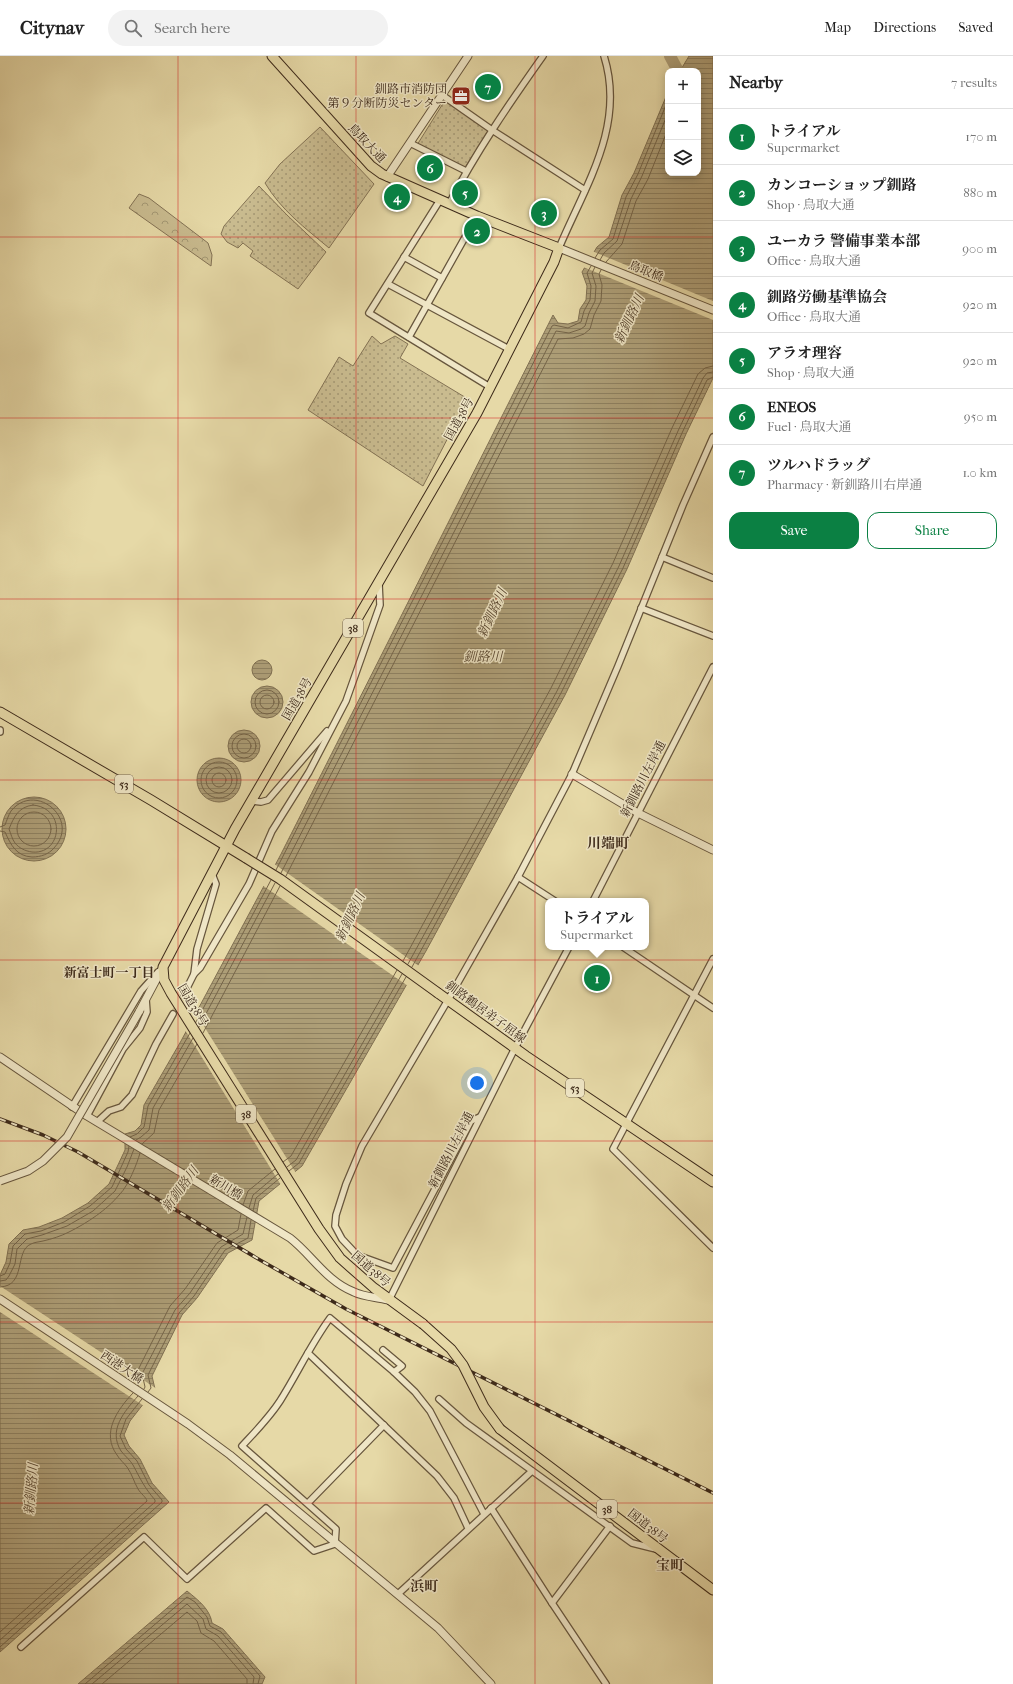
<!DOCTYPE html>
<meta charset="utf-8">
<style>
body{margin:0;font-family:"IM FELL French Canon","Noto Serif JP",serif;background:#f2f2f2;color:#222}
.controls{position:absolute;right:12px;top:12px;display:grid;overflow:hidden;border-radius:8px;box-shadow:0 2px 10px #0003}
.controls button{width:36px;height:36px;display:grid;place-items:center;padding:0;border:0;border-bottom:1px solid #e0e0e0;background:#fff;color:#222;font:20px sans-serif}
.you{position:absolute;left:477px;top:1027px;width:14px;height:14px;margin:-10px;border:3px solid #fff;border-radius:50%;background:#1a73e8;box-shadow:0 0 0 6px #1a73e833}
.badge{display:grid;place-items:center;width:26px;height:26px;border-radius:50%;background:#0b8043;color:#fff;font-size:13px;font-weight:700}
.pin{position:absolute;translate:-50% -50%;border:2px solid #fff;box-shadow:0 1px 4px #0006}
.popup{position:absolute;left:545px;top:842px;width:104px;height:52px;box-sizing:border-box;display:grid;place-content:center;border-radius:8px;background:#fff;filter:drop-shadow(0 1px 3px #0005);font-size:13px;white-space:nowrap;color:#767676}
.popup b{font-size:15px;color:#222}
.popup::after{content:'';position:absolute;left:50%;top:100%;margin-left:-8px;border:8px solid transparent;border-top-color:#fff}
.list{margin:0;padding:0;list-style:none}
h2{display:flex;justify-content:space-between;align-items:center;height:52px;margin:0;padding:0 16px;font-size:17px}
h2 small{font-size:13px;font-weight:400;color:#767676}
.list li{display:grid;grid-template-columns:26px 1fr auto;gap:12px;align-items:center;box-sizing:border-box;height:56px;padding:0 16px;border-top:1px solid #e0e0e0}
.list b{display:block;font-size:15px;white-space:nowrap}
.list p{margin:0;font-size:13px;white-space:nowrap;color:#767676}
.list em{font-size:13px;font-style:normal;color:#767676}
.actions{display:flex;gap:8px;padding:12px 16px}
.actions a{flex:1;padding:9px 0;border:1px solid #0b8043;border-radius:12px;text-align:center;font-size:14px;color:#0b8043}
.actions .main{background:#0b8043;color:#fff}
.icon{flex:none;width:22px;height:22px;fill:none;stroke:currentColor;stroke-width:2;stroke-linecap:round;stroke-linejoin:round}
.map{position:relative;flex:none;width:713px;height:1628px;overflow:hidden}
header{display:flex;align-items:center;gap:24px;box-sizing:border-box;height:56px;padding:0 20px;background:#fff;border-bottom:1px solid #e0e0e0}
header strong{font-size:19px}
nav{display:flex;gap:22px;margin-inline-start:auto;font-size:14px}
.search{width:280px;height:36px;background:#f2f2f2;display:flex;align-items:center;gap:10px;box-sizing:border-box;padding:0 14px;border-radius:22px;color:#767676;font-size:15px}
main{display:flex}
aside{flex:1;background:#fff}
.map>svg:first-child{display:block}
</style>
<header>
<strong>Citynav</strong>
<div class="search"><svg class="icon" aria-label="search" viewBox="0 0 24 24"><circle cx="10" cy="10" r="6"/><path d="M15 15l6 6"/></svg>Search here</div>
<nav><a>Map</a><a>Directions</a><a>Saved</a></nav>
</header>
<main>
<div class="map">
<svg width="713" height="1628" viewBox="0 0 713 1628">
<defs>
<pattern id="grass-dots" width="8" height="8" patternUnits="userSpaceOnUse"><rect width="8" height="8" fill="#c9bb8f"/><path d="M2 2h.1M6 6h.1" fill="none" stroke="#a49874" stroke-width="1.8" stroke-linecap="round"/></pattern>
<pattern id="forest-crowns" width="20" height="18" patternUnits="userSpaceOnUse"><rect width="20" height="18" fill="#c9bb8f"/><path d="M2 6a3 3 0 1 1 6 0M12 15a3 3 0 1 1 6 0" fill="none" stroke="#a49874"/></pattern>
<pattern id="water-rules" width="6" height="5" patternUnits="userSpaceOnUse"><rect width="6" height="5" fill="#ad9e77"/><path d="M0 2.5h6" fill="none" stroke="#8e8161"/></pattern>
</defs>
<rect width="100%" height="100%" fill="#e6d9a7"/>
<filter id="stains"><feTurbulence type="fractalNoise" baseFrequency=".005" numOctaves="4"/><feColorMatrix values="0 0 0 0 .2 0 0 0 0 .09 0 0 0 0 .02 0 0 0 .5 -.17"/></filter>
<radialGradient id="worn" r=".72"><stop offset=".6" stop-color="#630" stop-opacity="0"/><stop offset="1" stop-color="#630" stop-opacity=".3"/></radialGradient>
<g fill="url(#grass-dots)" stroke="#837254">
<path d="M447 45 489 74 464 113 417 89 442 49Z"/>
<path d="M320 71 374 128 329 192C305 172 281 154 265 127L280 108Z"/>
<path d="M259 130 287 159 326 196 298 233 250 200 253 195 243 187 238 192 227 186 221 178 224 170Z"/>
<path d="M372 280 381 288 395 280 408 288 400 302 468 343 423 430 308 354 339 301 353 310Z"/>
</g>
<path fill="url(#forest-crowns)" stroke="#837254" d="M139 138 149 142 208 187 212 199 211 210 129 152Z"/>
<g fill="url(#water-rules)" stroke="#807052">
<path d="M689 0H713V322L686 378 627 513 565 639 426 895 302 1110 259 1145 252 1184 228 1197 197 1242 182 1259 152 1320 155 1333 130 1365 124 1379 129 1390 140 1403 152 1427 169 1446 0 1596V1219L6 1206 9 1188 23 1174 39 1171 62 1162 88 1147 109 1128 125 1094V1078L135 1075 141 1069 144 1049 181 985 280 800 553 259 558 267 568 268 578 265 580 253 586 244 587 230 582 216 597 191 609 181 622 139 634 117 668 36V117H698V15H680Z"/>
<circle cx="262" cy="614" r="10"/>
<circle cx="267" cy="646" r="16"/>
<circle cx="244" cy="690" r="16"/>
<circle cx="219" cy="724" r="22"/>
<circle cx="34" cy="773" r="32"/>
<path d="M187 1535C198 1544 210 1553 212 1567L223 1573 265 1621 262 1628H78Z"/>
</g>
<g fill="#e6d9a7">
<path d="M592 195 713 245V264L583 211Z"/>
<path d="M273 807 419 910 408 930 262 829Z"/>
<path d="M195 956 296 1117 281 1129 185 974Z"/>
<path d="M0 1230 157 1333V1334L144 1350 0 1256Z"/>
</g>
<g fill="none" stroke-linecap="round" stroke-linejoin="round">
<g stroke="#756448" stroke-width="1">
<path d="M595 202 600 194 613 183 626 141 638 118 668 44"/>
<path d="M600 204 604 197 617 185 631 143 642 120 668 57"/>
<path d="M606 206 622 188 636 145 648 123 668 73"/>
<circle cx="267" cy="646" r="12"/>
<circle cx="267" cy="646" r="7"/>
<circle cx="244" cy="690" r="12"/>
<circle cx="244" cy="690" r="7"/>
<circle cx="219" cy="724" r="18"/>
<circle cx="219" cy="724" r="13"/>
<circle cx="219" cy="724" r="7"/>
<path d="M33 749C67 752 62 799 32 796 25 795 19 792 15 787 12 783 11 778 9 773 14 761 18 751 33 749Z"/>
<circle cx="34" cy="773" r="17"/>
<path d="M0 771 5 769C7 764 8 760 11 755 35 725 81 763 54 792 49 798 41 801 32 801 16 800 11 789 5 776L0 775"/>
<path d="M276 814 552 270 554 269 568 272 581 266 584 255 590 244 591 230 587 217 591 210"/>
<path d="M281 817 555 277 556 275 569 277 581 273 585 270 589 257 595 245 596 230 592 217 595 211"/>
<path d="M286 820 558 283 573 282 584 278 590 273 594 259 601 245 602 229 599 218 601 214"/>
<path d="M403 905 551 632 613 507 672 372 698 318 705 312 713 310"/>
<path d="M408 908 557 635 619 510 678 375 703 322 707 317 713 316"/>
<path d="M412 911 561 637 623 512 682 377 707 324 713 321"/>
<path d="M196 966 271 824"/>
<path d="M199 971 275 827"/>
<path d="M203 977 280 830"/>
<path d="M130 1081 137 1078 144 1071 148 1050 190 977"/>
<path d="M136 1084 141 1081 149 1074 153 1052 193 982"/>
<path d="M142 1088 154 1077 159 1054 197 988"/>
<path d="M283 1106 291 1100 397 914"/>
<path d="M287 1111 296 1104 402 918"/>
<path d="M289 1115 299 1107 406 921"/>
<path d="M243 1149 248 1135 275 1113"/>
<path d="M249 1152 253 1139 278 1118"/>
<path d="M253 1155 256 1142 280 1122"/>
<path d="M0 1220 5 1218 10 1207 13 1190 25 1178 41 1175 64 1166 90 1150 112 1131 128 1096 129 1090"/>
<path d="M0 1225 6 1224 9 1220 15 1208 17 1193 27 1183 42 1179 67 1170 93 1155 115 1135 127 1111 134 1093"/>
<path d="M0 1231C27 1230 14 1195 31 1188 35 1186 39 1186 43 1185 52 1183 61 1180 69 1176 87 1167 107 1154 120 1138 128 1130 137 1108 140 1097"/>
<path d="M138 1330 137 1321 138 1314 170 1250 185 1233 217 1187 238 1174 241 1158"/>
<path d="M144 1333 145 1331 143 1322V1316L175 1254 190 1237 221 1191 243 1178 247 1161"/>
<path d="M148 1336 151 1332 148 1319 179 1257 194 1240 225 1194 248 1182 251 1164"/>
<path d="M0 1576 147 1445C146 1441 141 1438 138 1433 134 1426 132 1418 127 1411 124 1407 120 1404 117 1399 101 1377 117 1354 133 1337"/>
<path d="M0 1584 155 1446V1444C144 1431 141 1424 133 1409 130 1404 125 1400 121 1395 108 1374 124 1356 138 1340"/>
<path d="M0 1591 162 1446V1444L149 1429 137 1405 126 1393 120 1380 126 1363 142 1343"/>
<path d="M85 1628 187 1541 195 1546 207 1561 210 1570 221 1576 260 1620 258 1628"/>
<path d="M92 1628 187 1548 203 1563 206 1573 218 1580 254 1621 253 1628"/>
<path d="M102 1628 187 1556 197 1565 201 1577 214 1585 247 1623V1628"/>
</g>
<path stroke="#ad9e77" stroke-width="12" d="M670 0 678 15"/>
<path stroke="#c4b68b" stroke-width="5.5" stroke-dasharray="5.5 3" stroke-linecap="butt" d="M173 958 184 938"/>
<g stroke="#67563d" stroke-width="8">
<g id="minor">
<path d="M442 39 492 74 585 134"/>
<path d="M410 87 466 115"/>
<path d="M440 144 369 257 490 331"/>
<path d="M449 148C476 96 509 48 543 0"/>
<path d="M559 192C585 130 626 70 604 0"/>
<path d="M404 201 442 222"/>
<path d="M388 228 509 293"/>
<path d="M409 281 477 160"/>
<path d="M662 501 713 522"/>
<path d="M641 552 713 580"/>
<path d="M0 674V676"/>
<path d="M252 745 261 746 268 744 327 675"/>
<path d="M518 821 555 845"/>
<path d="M593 845 713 611"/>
<path d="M623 891 713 952"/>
<path d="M713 903 613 1093 713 1192"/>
<path d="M194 918 200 912 249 828 272 775 309 716 346 645 380 549 379 528"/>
<path d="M184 938 194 918 197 893 216 828 212 818"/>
<path d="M72 1051 141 935 158 916"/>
<path d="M87 1060 123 993 140 972 147 956 146 943"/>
<path d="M480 1061 471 1065 393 1212 357 1199 342 1183 335 1170 336 1159 346 1128 362 1090 448 944 518 821 572 718 618 610 683 449 713 381"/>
<path d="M97 1066 109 1055 121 1051 132 1039 156 988 173 958"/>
<path d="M389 1244 515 992 569 891"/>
<path d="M383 1294 402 1310 394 1316 415 1336 430 1355 484 1458"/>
<path d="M308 1297 437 1420 454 1442 468 1472"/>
<path d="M439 1343 466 1367 632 1487 656 1493"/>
<path d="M308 1447 384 1369"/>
<path d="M491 1452 552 1547 606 1628"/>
<path d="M398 1538 532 1415"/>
<path d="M552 1547 610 1470"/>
<path d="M21 1591 144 1481 187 1523 266 1452 314 1495 335 1488 336 1473 242 1390C255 1376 269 1362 280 1345 297 1318 311 1288 330 1262L394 1316"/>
</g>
</g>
<g stroke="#67563d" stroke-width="9">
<g id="tertiary">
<path d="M387 121 468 0"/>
<path d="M559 192 713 254"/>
<path d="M572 718 638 757 713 794"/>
<path d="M139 956 163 911"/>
<path d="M0 1001 87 1060 290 1182C312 1199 326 1225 354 1236 364 1241 377 1241 388 1244"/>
<path d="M0 1243 188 1368 230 1399 438 1572 491 1628"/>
</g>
</g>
<g stroke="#3d2a1a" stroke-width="11">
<g id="primary">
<path d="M0 656 151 744 246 802"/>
<path d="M438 937 526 1000 713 1126"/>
</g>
</g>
<g stroke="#3d2a1a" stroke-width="11">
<g id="trunk">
<path d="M272 0 371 110 382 118 477 160 559 192 554 206 477 357 235 773 163 911 164 924 171 937 319 1173 340 1202 374 1232 423 1268"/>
<path d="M500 1373 713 1534"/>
</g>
</g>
<use href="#minor" stroke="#efe6c6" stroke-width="5.5"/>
<use href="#tertiary" stroke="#efe6c6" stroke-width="7"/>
<use href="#primary" stroke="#e6d9a7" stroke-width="9"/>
<use href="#trunk" stroke="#e6d9a7" stroke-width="9"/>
<g stroke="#3d2a1a" stroke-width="3.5">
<path id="rail" d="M0 1063 43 1079 78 1096 260 1204 346 1253 713 1437"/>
</g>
<use href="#rail" stroke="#efe6c6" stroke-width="2" stroke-dasharray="6" stroke-linecap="butt"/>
<g stroke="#67563d" stroke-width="9" stroke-linecap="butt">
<path id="tertiary-bridge" d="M0 1125 28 1115 43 1105 67 1081 139 956"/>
</g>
<g stroke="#3d2a1a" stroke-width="11" stroke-linecap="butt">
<path id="primary-bridge" d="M246 802 280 823 438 937"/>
</g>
<g stroke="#3d2a1a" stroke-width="11" stroke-linecap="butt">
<path id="trunk-bridge" d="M423 1268 451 1293 463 1309 484 1351 500 1373"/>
</g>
<use href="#tertiary-bridge" stroke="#efe6c6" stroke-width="7"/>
<use href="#primary-bridge" stroke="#e6d9a7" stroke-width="9"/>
<use href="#trunk-bridge" stroke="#e6d9a7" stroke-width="9"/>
</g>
<path fill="none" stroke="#d62828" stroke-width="1" stroke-opacity="0.55" d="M178 0V1628M356 0V1628M535 0V1628M0 181H713M0 362H713M0 543H713M0 724H713M0 904H713M0 1085H713M0 1266H713M0 1447H713"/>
<defs>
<g id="office-square" transform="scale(1)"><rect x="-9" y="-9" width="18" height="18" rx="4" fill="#8f2418" stroke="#efe6c6"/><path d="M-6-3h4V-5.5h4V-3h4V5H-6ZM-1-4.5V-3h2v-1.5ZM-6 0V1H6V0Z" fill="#fff"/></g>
</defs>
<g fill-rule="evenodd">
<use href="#office-square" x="461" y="40"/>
</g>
<g text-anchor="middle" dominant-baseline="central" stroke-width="3" stroke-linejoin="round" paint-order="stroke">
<g fill="#efe6c6" stroke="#72624e" stroke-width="1">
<rect x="343" y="563" width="20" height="18" rx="3"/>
<rect x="115" y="719" width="18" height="18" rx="3"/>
<rect x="566" y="1023" width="18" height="18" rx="3"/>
<rect x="236" y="1049" width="20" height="18" rx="3"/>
<rect x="597" y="1444" width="20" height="18" rx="3"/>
</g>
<g font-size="11" font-weight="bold" fill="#3d2a1a">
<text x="353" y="572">38</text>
<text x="124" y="728">53</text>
<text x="575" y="1032">53</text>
<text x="246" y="1058">38</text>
<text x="607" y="1453">38</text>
</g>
<g font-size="12" fill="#3d2a1a" stroke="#efe6c6" text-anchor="end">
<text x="447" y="33">釧路市消防団<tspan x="447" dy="14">第９分断防災センター</tspan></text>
</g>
<g font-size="12" fill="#3d2a1a" stroke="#efe6c6">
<text transform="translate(367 87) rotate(46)">鳥取大通</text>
<text transform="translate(646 215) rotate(22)">鳥取橋</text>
<text transform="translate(459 363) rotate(-61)">国道38号</text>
<text transform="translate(297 643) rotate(-60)">国道38号</text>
<text transform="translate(643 723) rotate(-63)">新釧路川左岸通</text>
<text transform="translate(193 949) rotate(59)">国道38号</text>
<text transform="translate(486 956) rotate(36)">釧路鶴居弟子屈線</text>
<text transform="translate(451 1094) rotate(-63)">新釧路川左岸通</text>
<text transform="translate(226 1131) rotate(31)">新川橋</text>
<text transform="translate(371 1213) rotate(41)">国道38号</text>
<text transform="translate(122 1311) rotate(34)">西港大橋</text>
<text transform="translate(648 1470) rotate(38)">国道38号</text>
</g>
<g font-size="13" font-style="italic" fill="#594731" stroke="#efe6c6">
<text transform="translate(629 263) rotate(-65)">新釧路川</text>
<text transform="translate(492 557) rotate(-65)">新釧路川</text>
<text x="483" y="600">釧路川</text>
<text transform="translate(350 861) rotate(-65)">新釧路川</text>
<text transform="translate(180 1133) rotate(-54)">新釧路川</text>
<text transform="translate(31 1433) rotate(-85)">新釧路川</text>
</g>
<g font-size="13" font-weight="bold" fill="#3d2a1a" stroke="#efe6c6">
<text x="109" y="916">新富士町一丁目</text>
</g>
<g font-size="14" font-weight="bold" fill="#3d2a1a" stroke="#efe6c6">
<text x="608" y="787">川端町</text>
<text x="670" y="1509">宝町</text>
<text x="424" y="1530">浜町</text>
</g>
</g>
<rect width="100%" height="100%" filter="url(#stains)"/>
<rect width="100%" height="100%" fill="url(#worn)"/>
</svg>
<div class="controls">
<button>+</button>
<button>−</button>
<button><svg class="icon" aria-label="layers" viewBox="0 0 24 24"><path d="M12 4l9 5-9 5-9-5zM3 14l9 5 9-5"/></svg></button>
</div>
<div class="you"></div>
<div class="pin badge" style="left:597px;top:922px">1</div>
<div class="popup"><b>トライアル</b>Supermarket</div>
<div class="pin badge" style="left:477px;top:175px">2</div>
<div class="pin badge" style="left:544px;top:157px">3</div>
<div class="pin badge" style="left:397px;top:141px">4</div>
<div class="pin badge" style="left:465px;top:137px">5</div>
<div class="pin badge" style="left:430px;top:112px">6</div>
<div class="pin badge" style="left:488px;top:31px">7</div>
</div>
<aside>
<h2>Nearby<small>7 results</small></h2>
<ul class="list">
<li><span class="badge">1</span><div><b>トライアル</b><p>Supermarket</p></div><em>170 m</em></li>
<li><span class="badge">2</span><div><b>カンコーショップ釧路</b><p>Shop · 鳥取大通</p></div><em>880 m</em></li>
<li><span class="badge">3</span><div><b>ユーカラ 警備事業本部</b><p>Office · 鳥取大通</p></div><em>900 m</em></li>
<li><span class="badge">4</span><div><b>釧路労働基準協会</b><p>Office · 鳥取大通</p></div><em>920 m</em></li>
<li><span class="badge">5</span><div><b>アラオ理容</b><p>Shop · 鳥取大通</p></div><em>920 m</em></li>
<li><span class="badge">6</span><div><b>ENEOS</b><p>Fuel · 鳥取大通</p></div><em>950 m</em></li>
<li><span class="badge">7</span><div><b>ツルハドラッグ</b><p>Pharmacy · 新釧路川右岸通</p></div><em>1.0 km</em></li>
</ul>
<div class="actions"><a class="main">Save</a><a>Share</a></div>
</aside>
</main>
